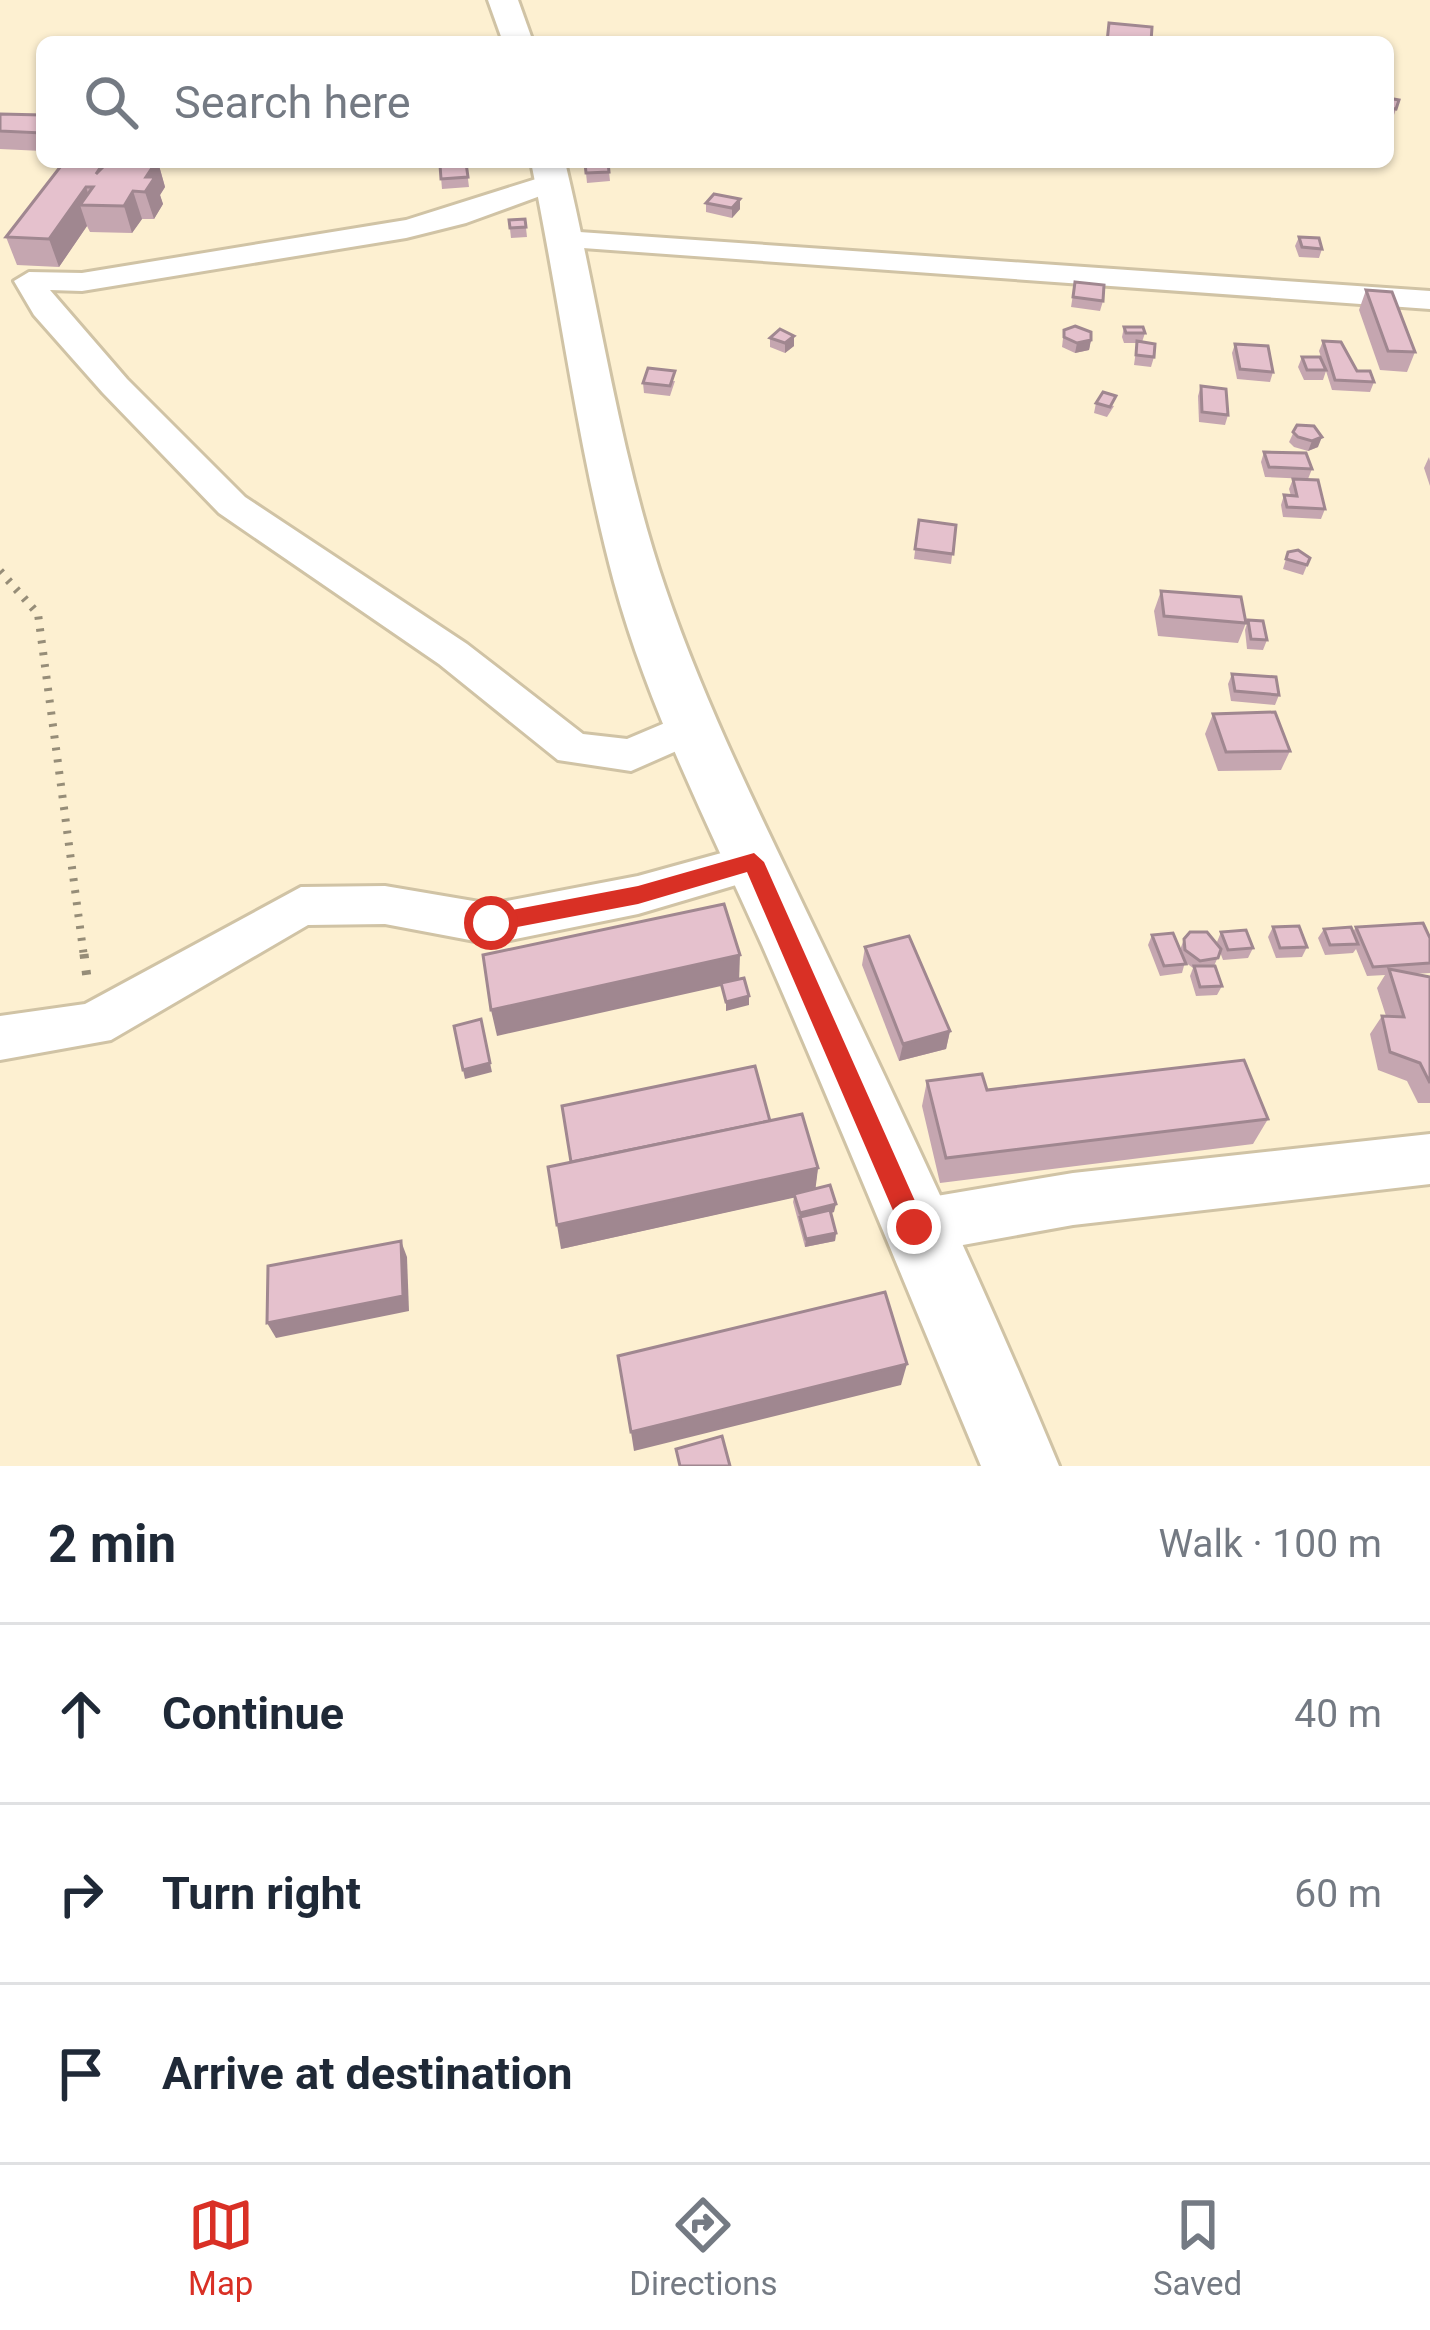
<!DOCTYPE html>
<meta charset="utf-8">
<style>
body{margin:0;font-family:Roboto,sans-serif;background:#f2f2f3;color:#1f2937}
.stop{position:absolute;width:36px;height:36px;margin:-27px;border:9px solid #d93025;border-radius:50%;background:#fff}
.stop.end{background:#d93025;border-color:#fff;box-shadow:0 3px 12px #0008}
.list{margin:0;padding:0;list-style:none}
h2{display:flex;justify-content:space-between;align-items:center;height:156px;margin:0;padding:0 48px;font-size:51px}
h2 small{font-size:39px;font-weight:400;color:#747a83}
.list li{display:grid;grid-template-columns:78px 1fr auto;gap:36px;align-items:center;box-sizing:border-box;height:180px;padding:0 48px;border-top:3px solid #e0e1e3}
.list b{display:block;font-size:45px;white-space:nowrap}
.list em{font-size:39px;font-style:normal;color:#747a83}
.icon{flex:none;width:66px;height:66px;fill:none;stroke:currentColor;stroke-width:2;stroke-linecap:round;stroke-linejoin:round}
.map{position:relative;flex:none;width:1430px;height:1466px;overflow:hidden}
.search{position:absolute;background:#fff;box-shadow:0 3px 9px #0004;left:36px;right:36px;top:36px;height:132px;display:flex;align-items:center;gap:30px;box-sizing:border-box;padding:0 42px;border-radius:18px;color:#747a83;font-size:45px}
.sheet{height:696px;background:#fff}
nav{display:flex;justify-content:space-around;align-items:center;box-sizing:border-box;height:168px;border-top:3px solid #e0e1e3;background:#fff;font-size:33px;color:#747a83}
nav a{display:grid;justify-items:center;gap:6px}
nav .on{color:#d93025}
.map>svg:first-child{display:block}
</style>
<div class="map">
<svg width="1430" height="1466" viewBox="0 0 1430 1466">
<rect width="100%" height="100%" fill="#fdf0d1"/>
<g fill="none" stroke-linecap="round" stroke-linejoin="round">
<g stroke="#d0c3a5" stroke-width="6">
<g id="minor">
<path d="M552 174 562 176 566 182 562 188 466 223 406 238 82 291 50 290 127 379 245 497 467 644 583 734 627 739 691 712 706 716 712 727 706 738 631 771 558 760 439 664 219 513 103 393 34 315 14 281 29 272 82 273 406 220Z"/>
<path d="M565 231 1430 291V309L555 246 550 240Z"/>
<path d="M754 844 770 849 777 862 770 875 638 914 491 944 385 924 308 925 111 1040 0 1060V1016L85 1004 301 887 385 886 491 904 638 876Z"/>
<path d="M1430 1134V1184L1073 1225 913 1254 894 1246 886 1227 894 1208 913 1200 1073 1173Z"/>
</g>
</g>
<g stroke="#d0c3a5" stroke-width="6">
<g id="tertiary">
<path d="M488 0H518L533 42H503Z"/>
<path d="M531 162H565C599 303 618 449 665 587 707 711 766 826 822 944 904 1116 986 1290 1059 1466H981C908 1292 837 1117 762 945 709 826 648 708 614 582 577 444 560 302 531 162Z"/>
</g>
</g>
<path stroke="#968d78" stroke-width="8" stroke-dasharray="3 9" stroke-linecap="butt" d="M0 571 38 614 84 957"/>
<path stroke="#968d78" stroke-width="9" stroke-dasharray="4.5 12" stroke-linecap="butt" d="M84 954 87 978"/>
<use href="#minor" fill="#fff" fill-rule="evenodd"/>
<use href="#tertiary" fill="#fff" fill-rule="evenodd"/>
</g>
<g fill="#c5a6b0">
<path d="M1388 98 1399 100 1393 118 1388 117Z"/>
<path d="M0 114 42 115V151L0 149Z"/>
<path d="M64 162H158L165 187 160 195 163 204 154 219H142L132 233 90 232 87 226 59 267 17 265 6 237Z"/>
<path d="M608 162 610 181 587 183 585 163Z"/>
<path d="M466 163 469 187 442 189 440 165Z"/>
<path d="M706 203 740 209 732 218 706 212Z"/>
<path d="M525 219 527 237 511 238 509 220Z"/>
<path d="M1299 237 1322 249 1319 258 1299 257 1295 246Z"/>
<path d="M1075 282 1103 301 1100 311 1071 307Z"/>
<path d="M1366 290 1415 352 1407 372 1380 370 1359 310Z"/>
<path d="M1124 327 1145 333 1142 342 1154 357 1151 367 1134 365 1137 343H1124L1122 337Z"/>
<path d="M1064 330 1091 340 1089 350 1075 353 1062 347Z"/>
<path d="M770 338 794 346 785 353 770 347Z"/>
<path d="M1323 341 1357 371 1374 382 1370 392 1332 390 1326 371 1323 380H1304L1298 367 1302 357 1323 363 1319 351Z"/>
<path d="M1235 344 1273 372 1270 382 1237 379 1232 353Z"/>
<path d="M675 381 670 396 644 393 643 383Z"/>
<path d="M1201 386 1228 415 1225 425 1199 422 1198 396Z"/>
<path d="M1096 403 1114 406 1107 417 1094 413Z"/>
<path d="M1297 425 1318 447 1308 451 1294 447 1289 442Z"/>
<path d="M1264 452 1312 469 1308 479 1265 477 1261 462Z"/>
<path d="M1429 457 1430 461V486L1424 468Z"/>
<path d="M1293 479 1325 509 1321 519 1283 517 1281 505 1284 495 1291 496 1289 489Z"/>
<path d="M919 520 956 525 951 564 914 559Z"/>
<path d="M1288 552 1310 558 1303 575 1283 569Z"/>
<path d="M1161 591 1246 623 1238 643 1158 636 1154 611Z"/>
<path d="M1248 620 1267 640 1263 650 1247 649 1245 630Z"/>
<path d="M1232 674 1279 695 1275 705 1231 701 1228 684Z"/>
<path d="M1213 714 1290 751 1281 770 1218 771 1205 734Z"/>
<path d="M1273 927 1307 947 1302 957 1276 958 1268 937Z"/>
<path d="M1356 927 1430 938V973L1412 974 1430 977V1103H1418L1407 1081 1378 1070 1370 1034 1382 1016H1386L1377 988 1385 975 1367 976 1356 949 1353 953 1325 955 1318 938 1324 929 1353 932Z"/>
<path d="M1221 932 1253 948 1248 958 1223 960 1220 952 1214 966 1222 986 1217 995 1196 996 1190 976 1193 968 1185 962 1182 973 1160 976 1148 945 1152 935 1180 950 1184 939 1218 946 1217 942Z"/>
<path d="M865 947 950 1031 946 1049 899 1061 862 965Z"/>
<path d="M927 1081 987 1090 1268 1119 1253 1144 940 1183 922 1106Z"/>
<path d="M770 1121 818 1168 815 1188 834 1212 831 1213 836 1233 835 1241 805 1247 793 1202 794 1197 561 1249Z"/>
</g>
<g fill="#a08790">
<path d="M156 162H158L165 187 160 195 163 204 154 219 145 192 146 177Z"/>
<path d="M86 187 92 205H80L87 226 59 267 49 239Z"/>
<path d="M133 191 142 219 132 233 124 206Z"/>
<path d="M740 199V209L732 218V208Z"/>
<path d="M794 336V346L785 353V343Z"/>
<path d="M1091 340 1089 350 1075 353 1077 343Z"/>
<path d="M1322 437 1318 447 1308 451 1312 441Z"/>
<path d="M740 955 739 982 497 1036 491 1010Z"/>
<path d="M749 996V1005L726 1011V1002Z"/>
<path d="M950 1031 946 1049 899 1061 903 1044Z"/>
<path d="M490 1063 492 1072 465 1079 463 1070Z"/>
<path d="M818 1168 815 1193 561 1249 557 1225Z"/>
<path d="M836 1204 834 1212 799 1221 800 1213Z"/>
<path d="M836 1233 835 1241 805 1247 806 1239Z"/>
<path d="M401 1241 407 1257 409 1311 276 1338 267 1323Z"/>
<path d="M907 1364 901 1385 634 1451 631 1432Z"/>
</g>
<g fill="#e5c1cd" stroke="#a08790" stroke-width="3">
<path d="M1109 23 1152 27 1151 42H1107Z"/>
<path d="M1388 98 1399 100 1396 109 1388 108Z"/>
<path d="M0 114 42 115V133L0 131Z"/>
<path d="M64 162H104L96 174 108 162H156L146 177H155L145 192 133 191 124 206 80 205 93 187H86L49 239 6 237Z"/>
<path d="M608 162 609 172 586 173 585 163Z"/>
<path d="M466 163 468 177 441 179 440 165Z"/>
<path d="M714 194 740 199 732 208 706 203Z"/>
<path d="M525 219 526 227 510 228 509 220Z"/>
<path d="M1299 237 1319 238 1322 249 1302 247Z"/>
<path d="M1075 282 1104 285 1103 301 1073 297Z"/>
<path d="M1366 290 1392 292 1415 352 1388 351Z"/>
<path d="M1075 326 1091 332V340L1077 343 1064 337V330Z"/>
<path d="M1124 327H1143L1145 333H1126Z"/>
<path d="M780 329 794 336 785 343 770 338Z"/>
<path d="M1137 341 1155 344 1154 357 1136 355Z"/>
<path d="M1323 341 1341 342 1357 371H1370L1374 382 1335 380Z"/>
<path d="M1235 344 1268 346 1273 372 1240 369Z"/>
<path d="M1302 357H1320L1326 370H1307Z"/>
<path d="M648 368 675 371 670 386 643 383Z"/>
<path d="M1201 386 1226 389 1228 415 1202 412Z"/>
<path d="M1103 392 1116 396 1110 407 1096 403Z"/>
<path d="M1297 425 1314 426 1322 437 1312 441 1298 437 1293 432Z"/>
<path d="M1264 452 1306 453 1312 469 1269 467Z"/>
<path d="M1293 479 1318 480 1325 509 1287 507 1284 495 1297 496Z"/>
<path d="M919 520 956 525 953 554 915 549Z"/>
<path d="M1298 550 1310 558 1307 565 1286 559 1288 552Z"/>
<path d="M1161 591 1241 597 1246 623 1164 616Z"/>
<path d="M1248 620 1263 621 1267 640 1251 639Z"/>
<path d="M1232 674 1276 677 1279 695 1235 691Z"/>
<path d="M1275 712 1290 751 1226 752 1213 714Z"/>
<path d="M724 904 740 955 491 1010 483 955Z"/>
<path d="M1423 923 1430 938V963L1373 967 1356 927Z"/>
<path d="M1299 926 1307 947 1280 948 1273 927Z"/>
<path d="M1351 927 1358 944 1330 945 1324 929Z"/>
<path d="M1246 930 1253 948 1228 950 1221 932Z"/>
<path d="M1190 932H1207L1221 949 1218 958 1200 961 1185 950 1184 939Z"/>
<path d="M1173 933 1186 964 1164 966 1152 935Z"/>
<path d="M909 936 950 1031 903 1044 865 947Z"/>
<path d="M1194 966H1215L1222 986 1200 987Z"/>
<path d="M1389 969 1430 977V1083L1420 1063 1390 1052 1382 1016 1404 1017Z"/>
<path d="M744 978 749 996 726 1002 721 983Z"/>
<path d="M481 1019 490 1063 463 1070 454 1026Z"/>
<path d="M1244 1060 1268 1119 946 1158 927 1081 982 1074 987 1090Z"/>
<path d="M755 1066 770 1121 571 1162 562 1106Z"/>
<path d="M802 1114 818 1168 557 1225 548 1167Z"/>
<path d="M830 1185 836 1204 800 1213 794 1194Z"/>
<path d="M830 1210 836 1233 806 1239 800 1217Z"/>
<path d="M401 1241 403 1296 267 1323 268 1266Z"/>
<path d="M885 1292 907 1364 631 1432 618 1356Z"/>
<path d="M722 1436 730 1466H680L676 1449Z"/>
</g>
<path fill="#d93025" d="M754 853 764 862 923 1219 926 1227 923 1236 914 1240 904 1236 747 872 638 904 491 932 480 923 491 914 638 886Z"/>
</svg>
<div class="stop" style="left:491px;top:923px"></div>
<div class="stop end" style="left:914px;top:1227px"></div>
<div class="search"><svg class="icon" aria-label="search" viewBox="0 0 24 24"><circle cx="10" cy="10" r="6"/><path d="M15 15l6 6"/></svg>Search here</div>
</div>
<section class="sheet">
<h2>2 min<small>Walk · 100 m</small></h2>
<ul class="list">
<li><svg class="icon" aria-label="ahead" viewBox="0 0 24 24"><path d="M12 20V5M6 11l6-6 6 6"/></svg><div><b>Continue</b></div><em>40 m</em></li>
<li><svg class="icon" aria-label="right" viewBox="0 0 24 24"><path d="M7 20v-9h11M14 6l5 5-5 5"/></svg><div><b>Turn right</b></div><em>60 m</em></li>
<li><svg class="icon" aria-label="arrive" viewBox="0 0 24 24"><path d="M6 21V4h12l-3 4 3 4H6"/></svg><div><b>Arrive at destination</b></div></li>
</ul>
</section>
<nav>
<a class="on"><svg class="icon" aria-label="map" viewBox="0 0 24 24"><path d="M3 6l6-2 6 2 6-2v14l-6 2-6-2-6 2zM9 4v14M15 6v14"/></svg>Map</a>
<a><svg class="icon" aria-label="directions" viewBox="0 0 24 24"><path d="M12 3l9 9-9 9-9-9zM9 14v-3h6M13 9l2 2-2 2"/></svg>Directions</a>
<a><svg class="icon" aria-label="saved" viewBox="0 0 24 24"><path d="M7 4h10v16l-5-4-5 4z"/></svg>Saved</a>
</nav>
